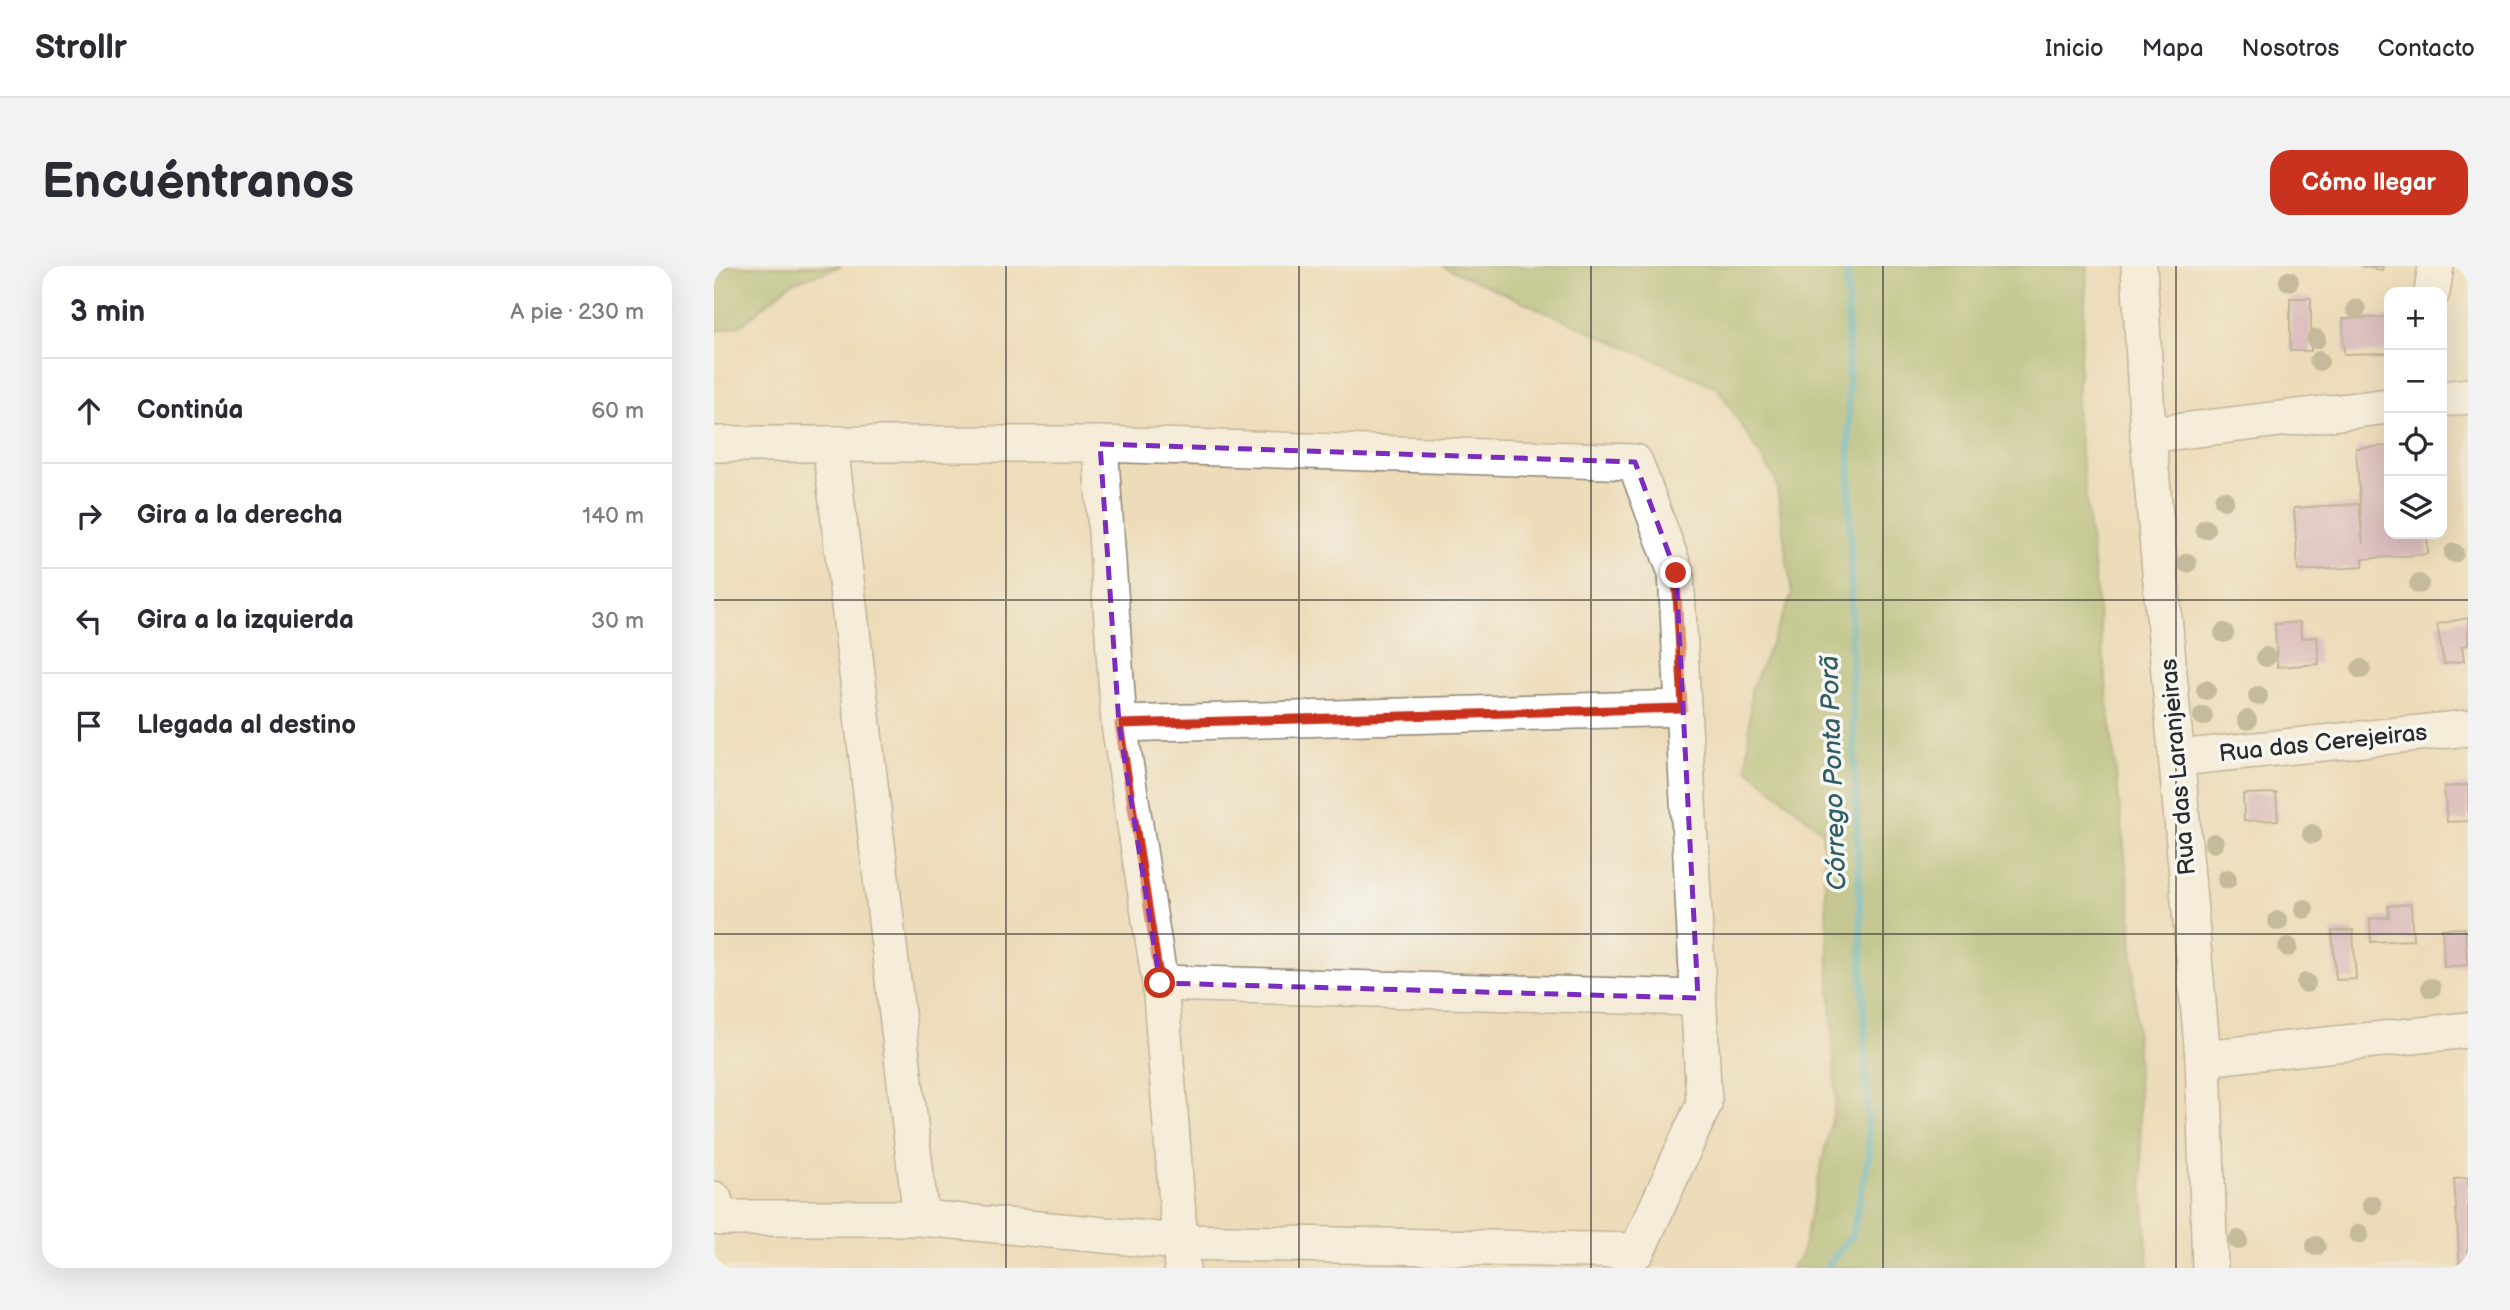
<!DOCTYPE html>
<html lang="es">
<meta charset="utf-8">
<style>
body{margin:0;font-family:"Balsamiq Sans",sans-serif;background:#f2f2f3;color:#2b2b33}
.controls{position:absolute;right:21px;top:21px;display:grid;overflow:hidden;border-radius:14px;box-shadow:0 7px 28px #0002}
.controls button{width:63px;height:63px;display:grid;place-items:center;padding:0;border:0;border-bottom:2px solid #e1e1e2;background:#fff;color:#2b2b33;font:35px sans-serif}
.stop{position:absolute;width:21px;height:21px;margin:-16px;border:5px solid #c8321e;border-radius:50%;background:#fff}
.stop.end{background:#c8321e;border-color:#fff;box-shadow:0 2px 7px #0008}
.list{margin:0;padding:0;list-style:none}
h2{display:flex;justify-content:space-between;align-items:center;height:91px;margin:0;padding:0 28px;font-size:30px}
h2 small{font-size:23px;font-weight:400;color:#7c7c81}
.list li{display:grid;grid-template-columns:46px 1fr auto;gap:21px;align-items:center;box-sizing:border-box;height:105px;padding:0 28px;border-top:2px solid #e1e1e2}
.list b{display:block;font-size:26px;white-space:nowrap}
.list em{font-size:23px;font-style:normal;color:#7c7c81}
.icon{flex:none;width:38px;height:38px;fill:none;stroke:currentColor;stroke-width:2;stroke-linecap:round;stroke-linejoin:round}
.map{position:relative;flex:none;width:1754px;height:1002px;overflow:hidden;border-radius:21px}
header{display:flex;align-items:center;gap:42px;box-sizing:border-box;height:98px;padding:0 35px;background:#fff;border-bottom:2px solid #e1e1e2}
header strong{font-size:33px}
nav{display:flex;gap:38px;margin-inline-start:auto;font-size:24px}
.intro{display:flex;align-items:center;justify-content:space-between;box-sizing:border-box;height:168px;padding:0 42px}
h1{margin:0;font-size:49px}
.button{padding:18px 32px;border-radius:21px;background:#c8321e;color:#fff;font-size:24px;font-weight:700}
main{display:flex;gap:42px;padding:0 42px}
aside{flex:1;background:#fff;border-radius:21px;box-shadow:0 7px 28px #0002}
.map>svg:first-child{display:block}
</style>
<header>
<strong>Strollr</strong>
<nav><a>Inicio</a><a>Mapa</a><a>Nosotros</a><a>Contacto</a></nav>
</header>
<div class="intro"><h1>Encuéntranos</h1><a class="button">Cómo llegar</a></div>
<main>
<aside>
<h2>3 min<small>A pie · 230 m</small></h2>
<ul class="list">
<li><svg class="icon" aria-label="ahead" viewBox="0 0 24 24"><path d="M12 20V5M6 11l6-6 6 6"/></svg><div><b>Continúa</b></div><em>60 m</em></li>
<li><svg class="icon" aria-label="right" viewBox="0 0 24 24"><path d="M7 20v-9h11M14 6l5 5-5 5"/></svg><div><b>Gira a la derecha</b></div><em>140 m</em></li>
<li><svg class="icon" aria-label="left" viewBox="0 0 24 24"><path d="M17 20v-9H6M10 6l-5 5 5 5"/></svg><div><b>Gira a la izquierda</b></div><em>30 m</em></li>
<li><svg class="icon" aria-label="arrive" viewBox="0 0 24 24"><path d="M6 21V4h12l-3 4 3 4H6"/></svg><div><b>Llegada al destino</b></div></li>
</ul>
</aside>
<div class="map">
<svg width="1754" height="1002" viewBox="0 0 1754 1002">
<rect width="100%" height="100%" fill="#f6f6f2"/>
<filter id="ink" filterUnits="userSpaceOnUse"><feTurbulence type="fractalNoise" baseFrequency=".0143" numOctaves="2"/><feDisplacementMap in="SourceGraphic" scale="14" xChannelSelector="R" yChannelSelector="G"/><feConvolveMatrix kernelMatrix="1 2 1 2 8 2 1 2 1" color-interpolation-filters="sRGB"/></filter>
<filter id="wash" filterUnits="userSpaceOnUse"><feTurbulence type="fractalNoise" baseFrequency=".00686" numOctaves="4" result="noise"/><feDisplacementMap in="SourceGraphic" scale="28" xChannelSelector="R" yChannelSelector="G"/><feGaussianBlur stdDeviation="1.57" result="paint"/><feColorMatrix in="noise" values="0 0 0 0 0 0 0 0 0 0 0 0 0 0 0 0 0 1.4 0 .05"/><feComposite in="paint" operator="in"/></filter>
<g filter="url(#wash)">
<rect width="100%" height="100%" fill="#eddcb9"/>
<g fill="#95b062" stroke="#606e46" stroke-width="2">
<path d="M0 0H128L77 17 29 58 0 66Z"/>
<path d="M728 0H1374L1362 142 1417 644 1429 927 1435 1002H1077L1087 990 1122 834 1108 565 1033 502 1037 424 1078 329 1062 214 1003 121Z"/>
</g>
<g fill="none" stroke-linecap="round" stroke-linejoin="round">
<path stroke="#3baab9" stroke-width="8" d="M1112 1002 1138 969 1155 889 1138 427 1133 0"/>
</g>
<g id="blocks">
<g fill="#c99bc4">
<path d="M1647 0H1669L1668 4Z"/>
<rect x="1576" y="32" width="21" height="53"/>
<path d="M1675 51V87L1630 88 1629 53Z"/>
<path d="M1675 180V268H1713L1714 288 1649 293V301L1584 305 1580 242 1645 238 1649 278 1642 182Z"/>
<path d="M1754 352V379L1748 380 1750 395 1730 398 1723 358Z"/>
<path d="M1586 356 1587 372 1603 371 1605 398 1563 401 1561 358Z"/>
<path d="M1754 519V555L1733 556 1730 521Z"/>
<path d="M1562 527 1564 554 1530 555 1529 528Z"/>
<path d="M1697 638 1699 674 1657 676 1656 653 1675 651 1674 640Z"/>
<path d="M1751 662 1753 699 1730 701 1728 663Z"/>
<path d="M1639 664 1642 713 1622 714 1618 665Z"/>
<path d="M1754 912V1002H1746L1740 913Z"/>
</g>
</g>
</g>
<g filter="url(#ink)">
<use href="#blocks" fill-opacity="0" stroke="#8c8472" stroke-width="2"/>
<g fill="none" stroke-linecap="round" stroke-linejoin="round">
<g stroke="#8c8472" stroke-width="38">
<g id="minor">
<path d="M1425 0 1434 169 1489 792 1496 1002"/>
<path d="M1718 26 1722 0"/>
<path d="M1728 133 1754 130"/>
<path d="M1434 169 1675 140"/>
<path d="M0 178H386L405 458 446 717 468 1002"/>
<path d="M116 178 207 952"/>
<path d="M405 458 969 442"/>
<path d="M1464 492 1754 462"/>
<path d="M446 717 984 732"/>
<path d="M1489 792 1754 764"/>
<path d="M0 933 6 952H207L466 976 923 985 990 838 962 307 921 196 386 178"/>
</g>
</g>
<use href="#minor" stroke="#fff" stroke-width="35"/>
</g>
<g fill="#969174">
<circle cx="1575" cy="15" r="10"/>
<circle cx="1642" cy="43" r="10"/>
<circle cx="1602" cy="73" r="10"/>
<circle cx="1605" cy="95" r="10"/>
<circle cx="1510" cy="234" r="10"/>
<circle cx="1491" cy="263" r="10"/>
<circle cx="1740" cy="287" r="10"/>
<circle cx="1473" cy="297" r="10"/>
<circle cx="1705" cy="318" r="10"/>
<circle cx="1510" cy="367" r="10"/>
<circle cx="1552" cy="391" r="10"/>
<circle cx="1647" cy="403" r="10"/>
<circle cx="1492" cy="424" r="10"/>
<circle cx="1544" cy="430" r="10"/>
<circle cx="1489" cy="450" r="10"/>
<circle cx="1533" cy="454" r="10"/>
<circle cx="1598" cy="568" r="10"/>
<circle cx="1500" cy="577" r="10"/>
<circle cx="1513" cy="613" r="10"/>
<circle cx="1590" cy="643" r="10"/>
<circle cx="1564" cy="655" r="10"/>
<circle cx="1574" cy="681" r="10"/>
<circle cx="1592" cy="717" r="10"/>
<circle cx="1717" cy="722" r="10"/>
<circle cx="1658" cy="939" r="10"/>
<circle cx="1645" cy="968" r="10"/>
<circle cx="1524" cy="974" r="10"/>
<circle cx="1602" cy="980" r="10"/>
</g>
</g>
<g fill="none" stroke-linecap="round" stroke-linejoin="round" filter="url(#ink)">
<path stroke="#c8321e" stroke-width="9" d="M446 717 405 458 969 442 962 307"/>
</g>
<path d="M0 0H1754V1002H0ZM386 178 921 196 962 307 984 732 446 717 405 458Z" fill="#eddcb9" fill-opacity=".55" fill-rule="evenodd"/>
<path fill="none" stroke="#7b2cbf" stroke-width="5" stroke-dasharray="14 9" stroke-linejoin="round" d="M386 178 921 196 962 307 984 732 446 717 405 458Z"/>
<path fill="none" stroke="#2b2b2b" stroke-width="2" stroke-opacity="0.55" d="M292 0V1002M585 0V1002M877 0V1002M1169 0V1002M1462 0V1002M0 334H1754M0 668H1754"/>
<g text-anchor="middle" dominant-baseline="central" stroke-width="7" stroke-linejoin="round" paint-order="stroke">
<g font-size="24" fill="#2b2b2b" stroke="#f6f6f2">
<text transform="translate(1609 477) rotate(-6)">Rua das Cerejeiras</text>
<text transform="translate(1464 501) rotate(-95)">Rua das Laranjeiras</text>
</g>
<g font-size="26" font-style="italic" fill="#315e64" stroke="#f6f6f2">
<text transform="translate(1120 507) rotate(-92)">Córrego Ponta Porã</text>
</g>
</g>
</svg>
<div class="controls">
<button>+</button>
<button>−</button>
<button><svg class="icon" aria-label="locate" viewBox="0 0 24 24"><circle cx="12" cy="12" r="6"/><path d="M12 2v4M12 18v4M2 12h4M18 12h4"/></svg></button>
<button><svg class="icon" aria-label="layers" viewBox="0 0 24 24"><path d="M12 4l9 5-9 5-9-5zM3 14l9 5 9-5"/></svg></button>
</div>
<div class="stop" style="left:446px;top:717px"></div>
<div class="stop end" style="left:962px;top:307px"></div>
</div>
</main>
